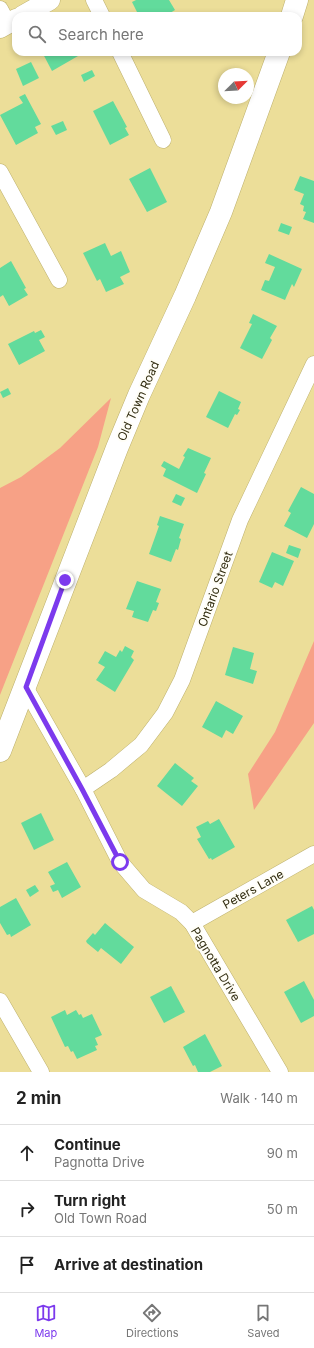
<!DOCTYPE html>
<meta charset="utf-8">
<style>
body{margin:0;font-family:Inter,sans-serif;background:#f6f6f6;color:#222}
.compass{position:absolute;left:218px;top:68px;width:36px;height:36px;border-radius:50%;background:#fff;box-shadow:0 2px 6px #0003;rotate:66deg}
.stop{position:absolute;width:12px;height:12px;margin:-9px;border:3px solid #7c3aed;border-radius:50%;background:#fff}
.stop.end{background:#7c3aed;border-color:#fff;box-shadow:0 1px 4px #0008}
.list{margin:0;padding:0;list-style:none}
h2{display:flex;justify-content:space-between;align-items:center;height:52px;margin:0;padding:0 16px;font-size:17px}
h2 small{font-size:13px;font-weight:400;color:#767676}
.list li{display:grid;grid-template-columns:26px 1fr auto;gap:12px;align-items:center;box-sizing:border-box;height:56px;padding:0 16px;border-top:1px solid #e0e0e0}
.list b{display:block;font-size:15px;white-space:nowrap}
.list p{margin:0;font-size:13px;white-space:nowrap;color:#767676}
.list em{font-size:13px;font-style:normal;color:#767676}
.icon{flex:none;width:22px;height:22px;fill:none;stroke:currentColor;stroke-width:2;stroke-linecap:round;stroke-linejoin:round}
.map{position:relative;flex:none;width:314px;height:1072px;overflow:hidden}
.search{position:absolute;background:#fff;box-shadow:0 2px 6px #0003;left:12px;right:12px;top:12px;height:44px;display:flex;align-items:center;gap:10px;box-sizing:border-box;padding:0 14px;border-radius:12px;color:#767676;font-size:15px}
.sheet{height:220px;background:#fff}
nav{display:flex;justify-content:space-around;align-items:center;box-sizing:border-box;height:56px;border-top:1px solid #e0e0e0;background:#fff;font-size:11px;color:#767676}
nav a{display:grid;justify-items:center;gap:2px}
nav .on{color:#7c3aed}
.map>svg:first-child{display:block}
</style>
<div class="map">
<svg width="314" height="1072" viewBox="0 0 314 1072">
<rect width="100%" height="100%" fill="#ecde99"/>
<g fill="#f7a186">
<path d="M111 398 98 447 0 695V488L21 477 60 448Z"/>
<path d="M314 641V723L254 810 248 774 275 732Z"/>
</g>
<g fill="#62db9c">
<path d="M136 0H169L175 10 165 16H139L132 2Z"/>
<path d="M42 52H85L52 71Z"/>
<path d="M31 62 39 78 23 86 16 69Z"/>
<path d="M92 70 95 76 84 82 81 75Z"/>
<path d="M25 94 41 124 35 127 38 133 16 145 0 115 23 103 19 97Z"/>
<path d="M113 101 127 127 125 128 129 135 110 145 93 111Z"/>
<path d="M63 121 67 130 56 135 51 126Z"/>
<path d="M150 168 167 202 147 212 129 179Z"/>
<path d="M300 176 314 181V223L303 219 306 212 303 211 304 206 300 204 304 194 294 190Z"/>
<path d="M281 223 292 227 289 235 278 231Z"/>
<path d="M105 243 111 256 121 251 130 272 120 277 124 284 106 292 100 279 97 281 83 253Z"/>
<path d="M269 254 302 269 294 287 292 284 285 300 261 290 265 280 269 281 275 267 265 263Z"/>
<path d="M11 261 26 288 24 289 28 295 9 306 3 295 0 297V268Z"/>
<path d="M253 314 277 326 270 338 272 340 262 359 240 348 252 324 249 323Z"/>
<path d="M41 330 45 337 39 340 45 351 19 365 8 344 34 331 35 333Z"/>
<path d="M8 388 11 394 3 398 0 392Z"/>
<path d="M219 391 241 402 238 409 240 410 237 415 235 414 228 428 206 417Z"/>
<path d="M188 448 211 458 204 473 206 474 197 493 163 476 166 469 161 466 164 461 179 469 185 457 183 456Z"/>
<path d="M301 487 314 494V524L307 538 284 526 291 513 288 511Z"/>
<path d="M176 494 185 498 181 506 172 502Z"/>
<path d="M160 516 184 524 179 538 181 539 178 550 176 549 171 562 149 554 159 526 157 525Z"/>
<path d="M289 545 301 549 298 558 286 553Z"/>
<path d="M272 552 294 561 283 586 275 582 272 588 259 582Z"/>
<path d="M137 581 161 589 156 602 159 603 156 611 153 610 148 622 132 617 134 611 126 609Z"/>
<path d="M125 646 134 651 131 657 134 660 115 692 96 680 105 667 98 663 105 651 116 657 120 650 122 652Z"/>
<path d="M233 647 254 653 250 669 257 671 253 684 225 675Z"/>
<path d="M216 701 243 716 233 734 226 730 222 738 202 727Z"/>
<path d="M175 763 194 778 191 781 198 786 182 806 157 786Z"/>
<path d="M41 813 54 840 34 850 21 823Z"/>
<path d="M219 819 235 847 212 860 211 858 209 859 197 839 201 837 196 827 208 821 210 824Z"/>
<path d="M67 862 81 887 62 898 58 890 53 892 50 886 55 884 48 872Z"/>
<path d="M35 885 39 891 30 897 26 890Z"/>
<path d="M16 898 31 925 11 937 10 934 7 935 0 923V907Z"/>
<path d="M312 906 314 910V934L298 942 286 920Z"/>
<path d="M105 923 134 947 121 964 101 948 98 952 87 943 86 941 93 933 95 935Z"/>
<path d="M304 981 314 1000V1016L301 1023 284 992Z"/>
<path d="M171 986 185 1012 164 1023 150 997Z"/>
<path d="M65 1010 67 1015 76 1010 79 1015 81 1014 83 1018 92 1014 102 1035 95 1038 98 1045 95 1046 97 1050 77 1059 73 1051 71 1052 68 1046 65 1047 51 1017Z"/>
<path d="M205 1034 222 1066 210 1072H198L195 1065 193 1066 183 1047Z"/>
</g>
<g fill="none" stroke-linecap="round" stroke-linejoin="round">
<g stroke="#bdb06d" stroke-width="17">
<g id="minor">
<path d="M94 0 102 16"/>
<path d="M0 9 8 24"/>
<path d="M120 52 163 140"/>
<path d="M0 172 59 280"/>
<path d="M25 687 83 789 120 862 144 890 181 912 192 923 280 1072"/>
<path d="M83 789 111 770 141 745 165 713 182 680 240 520 314 364"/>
<path d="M192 923 314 854"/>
<path d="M0 1001 41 1072"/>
</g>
</g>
<g stroke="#bdb06d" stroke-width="21">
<g id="tertiary">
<path d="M22 16 50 0"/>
<path d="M0 28 16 19"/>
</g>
</g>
<g stroke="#bdb06d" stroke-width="23">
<g id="secondary">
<path d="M292 16 297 0"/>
<path d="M0 751 117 448 139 395 185 296 221 212 279 52"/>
</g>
</g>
<use href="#minor" stroke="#fff" stroke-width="16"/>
<use href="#tertiary" stroke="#fff" stroke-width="20"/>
<use href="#secondary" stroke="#fff" stroke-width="22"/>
</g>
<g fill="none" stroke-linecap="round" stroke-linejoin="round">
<path stroke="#7c3aed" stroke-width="5" d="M65 580 26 687 82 789 120 862"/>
</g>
<g text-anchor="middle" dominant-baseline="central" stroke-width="4" stroke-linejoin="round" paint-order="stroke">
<g font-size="12" fill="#322d11" stroke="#fffef7">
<text transform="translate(138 401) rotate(-66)">Old Town Road</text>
<text transform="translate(215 589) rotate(-70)">Ontario Street</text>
<text transform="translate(253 889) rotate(-29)">Peters Lane</text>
<text transform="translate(216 964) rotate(59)">Pagnotta Drive</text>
</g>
</g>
</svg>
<svg class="compass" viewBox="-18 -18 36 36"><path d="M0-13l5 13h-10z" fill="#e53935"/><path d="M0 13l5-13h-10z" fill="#767676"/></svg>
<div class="stop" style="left:120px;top:862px"></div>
<div class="stop end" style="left:65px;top:580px"></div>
<div class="search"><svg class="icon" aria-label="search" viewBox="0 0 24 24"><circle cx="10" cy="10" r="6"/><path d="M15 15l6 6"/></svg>Search here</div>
</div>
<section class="sheet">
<h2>2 min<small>Walk · 140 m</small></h2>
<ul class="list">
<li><svg class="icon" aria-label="ahead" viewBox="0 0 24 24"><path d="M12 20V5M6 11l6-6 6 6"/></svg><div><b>Continue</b><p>Pagnotta Drive</p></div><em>90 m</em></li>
<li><svg class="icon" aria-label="right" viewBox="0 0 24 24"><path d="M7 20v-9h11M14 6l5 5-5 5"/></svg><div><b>Turn right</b><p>Old Town Road</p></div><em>50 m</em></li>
<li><svg class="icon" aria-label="arrive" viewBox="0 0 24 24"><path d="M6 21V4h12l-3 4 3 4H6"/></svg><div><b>Arrive at destination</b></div></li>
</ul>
</section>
<nav>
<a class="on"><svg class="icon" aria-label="map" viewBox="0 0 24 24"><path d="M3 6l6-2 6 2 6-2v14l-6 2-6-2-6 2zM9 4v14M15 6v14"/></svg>Map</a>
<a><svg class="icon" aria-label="directions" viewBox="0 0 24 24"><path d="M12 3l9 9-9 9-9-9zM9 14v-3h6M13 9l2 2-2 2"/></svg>Directions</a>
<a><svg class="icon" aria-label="saved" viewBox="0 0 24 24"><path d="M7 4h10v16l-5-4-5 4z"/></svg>Saved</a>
</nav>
